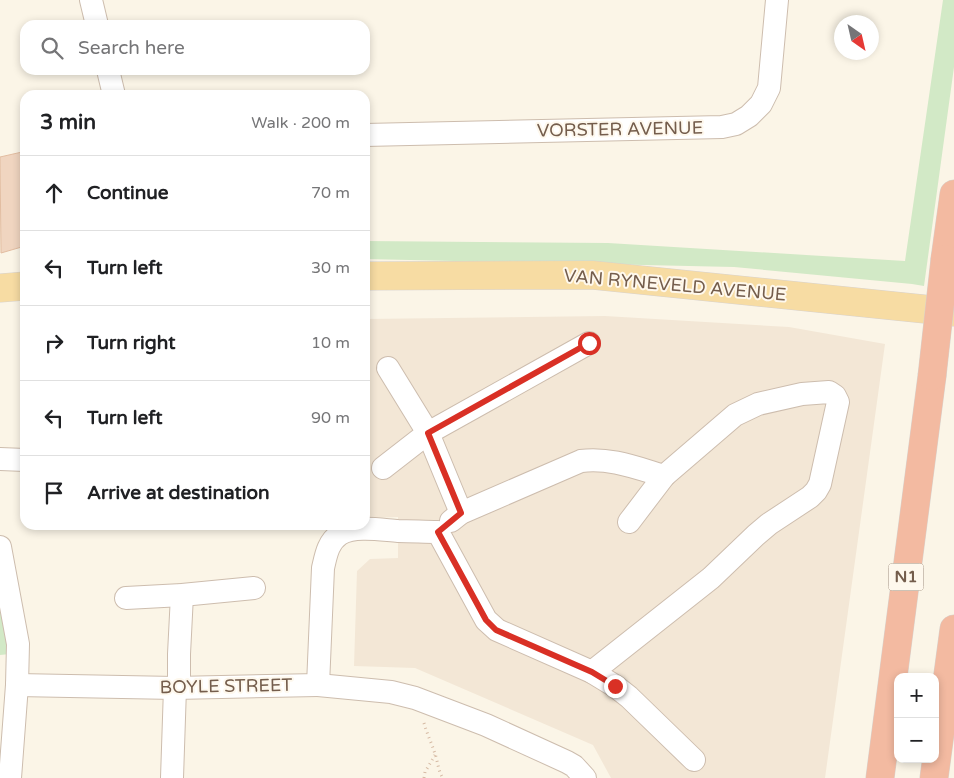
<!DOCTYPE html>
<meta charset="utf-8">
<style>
body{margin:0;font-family:"Varela Round",sans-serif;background:#f2f2f2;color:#202124}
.controls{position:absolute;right:15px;bottom:15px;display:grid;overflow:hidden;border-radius:10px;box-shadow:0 2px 8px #0003}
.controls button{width:45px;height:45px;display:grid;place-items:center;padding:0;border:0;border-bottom:1px solid #e0e0e0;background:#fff;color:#202124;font:25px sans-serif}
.compass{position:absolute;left:834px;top:15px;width:45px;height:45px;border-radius:50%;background:#fff;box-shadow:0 2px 8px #0003;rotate:146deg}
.stop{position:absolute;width:15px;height:15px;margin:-11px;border:4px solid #d93025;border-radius:50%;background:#fff}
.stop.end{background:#d93025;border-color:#fff;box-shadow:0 1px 5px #0008}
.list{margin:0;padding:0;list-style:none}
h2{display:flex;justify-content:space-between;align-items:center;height:65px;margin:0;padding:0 20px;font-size:21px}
h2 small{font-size:16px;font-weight:400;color:#757577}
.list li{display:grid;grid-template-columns:32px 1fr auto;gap:15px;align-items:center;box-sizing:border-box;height:75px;padding:0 20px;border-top:1px solid #e0e0e0}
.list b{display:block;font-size:19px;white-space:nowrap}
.list em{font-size:16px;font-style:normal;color:#757577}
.icon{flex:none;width:28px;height:28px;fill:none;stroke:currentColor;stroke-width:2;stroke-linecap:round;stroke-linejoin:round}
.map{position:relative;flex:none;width:954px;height:778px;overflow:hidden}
.search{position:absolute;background:#fff;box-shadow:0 2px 8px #0003;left:20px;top:20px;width:350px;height:55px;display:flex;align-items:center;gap:12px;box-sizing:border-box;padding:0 18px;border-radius:15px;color:#757577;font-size:19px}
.panel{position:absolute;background:#fff;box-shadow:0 2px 8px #0003;left:20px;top:90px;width:350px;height:440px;border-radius:15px}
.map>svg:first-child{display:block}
</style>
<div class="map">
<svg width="954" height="778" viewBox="0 0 954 778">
<rect width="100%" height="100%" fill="#fbf5e7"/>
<path fill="#f3e7d6" d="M605 316 789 327 885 344 825 778H611L593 745 415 668 354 666 357 571 370 559 398 558V517L365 518V319Z"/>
<g fill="#d2e9c6">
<path d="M943 0H954V67L924 286 912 284 734 267 365 259V241L608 243 905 261Z"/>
<path d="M0 555 10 654 0 655Z"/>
</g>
<path fill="#f0d5c0" stroke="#e2bda1" d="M22 152 25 170V246L1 253 0 157Z"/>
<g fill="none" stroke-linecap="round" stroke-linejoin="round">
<g stroke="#cdbdae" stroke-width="24">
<g id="minor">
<path d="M91 0 97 25"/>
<path d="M108 70 114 95"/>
<path d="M365 135 722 127 736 124 749 116 761 104 769 88 777 0"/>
<path d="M0 459 25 460"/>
<path d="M383 468 428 433 388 368"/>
<path d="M461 513 428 433 589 343"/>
<path d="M451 521 461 513 581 461C609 457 637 468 664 476"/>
<path d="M0 547 18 644 17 685 10 778"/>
<path d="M126 598 182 595 254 588"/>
<path d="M592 672 711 578 756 535 769 524 810 497 816 491 820 484 838 402 835 396 829 392 802 394 758 404 735 415 664 476 629 522"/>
<path d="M17 685 175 688 318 685 323 568C326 555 328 542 340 534 355 525 382 530 398 531 412 531 425 532 438 532L486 620 497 630 592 672 615 686 629 697 694 760"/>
<path d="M318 685 391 692 415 698 486 725 567 762 574 766 585 778"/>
<path d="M179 687V654L182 595"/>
<path d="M172 778 175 688"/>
</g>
</g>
<g stroke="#d8d2cd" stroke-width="29">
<g id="major">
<path d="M365 276 592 275 954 312"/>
<path d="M0 288 25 286"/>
</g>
</g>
<g stroke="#d8d2cd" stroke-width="29">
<g id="highway">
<path d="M945 259 954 194"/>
<path d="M880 778 932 376"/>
<path d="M934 778 954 629"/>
</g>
</g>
<g stroke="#d5b9a3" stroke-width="3" stroke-dasharray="1 4" stroke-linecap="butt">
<path d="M424 723C427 734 432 744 435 754 438 762 438 771 443 778"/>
<path d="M424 778 425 772 435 755"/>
</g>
<use href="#minor" stroke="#fff" stroke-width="22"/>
<use href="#major" stroke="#f7dca3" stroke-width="28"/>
<use href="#highway" stroke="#f3baa1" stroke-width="28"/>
<g stroke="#d8d2cd" stroke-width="29" stroke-linecap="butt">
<path id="highway-bridge" d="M932 376 945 259"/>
</g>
<use href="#highway-bridge" stroke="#f3baa1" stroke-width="28"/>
</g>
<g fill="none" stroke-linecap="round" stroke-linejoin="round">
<path stroke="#d93025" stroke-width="6" d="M589 343 428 433 461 513 438 532 486 620 496 630 592 672 615 686"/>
</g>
<g text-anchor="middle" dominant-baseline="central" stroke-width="4" stroke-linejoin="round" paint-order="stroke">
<rect fill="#fef8ed" stroke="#9d8c7c" stroke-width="1" x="888.5" y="563.5" width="35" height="27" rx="4"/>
<g font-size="16" font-weight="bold" fill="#745d4c">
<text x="906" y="577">N1</text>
</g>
<g font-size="18" fill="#745d4c" stroke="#fef8ed">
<text transform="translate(620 129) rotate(-1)">VORSTER AVENUE</text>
<text transform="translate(675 285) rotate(5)">VAN RYNEVELD AVENUE</text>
<text transform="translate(226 686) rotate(-1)">BOYLE STREET</text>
</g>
</g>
</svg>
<div class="controls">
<button>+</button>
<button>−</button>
</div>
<svg class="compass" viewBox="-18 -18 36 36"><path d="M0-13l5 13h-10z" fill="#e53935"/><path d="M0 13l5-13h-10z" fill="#757577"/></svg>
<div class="stop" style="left:589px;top:343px"></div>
<div class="stop end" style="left:615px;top:686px"></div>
<div class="search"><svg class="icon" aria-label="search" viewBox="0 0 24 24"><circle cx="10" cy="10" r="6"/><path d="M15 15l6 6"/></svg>Search here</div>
<section class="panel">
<h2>3 min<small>Walk · 200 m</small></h2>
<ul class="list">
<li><svg class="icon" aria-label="ahead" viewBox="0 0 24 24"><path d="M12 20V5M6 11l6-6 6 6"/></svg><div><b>Continue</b></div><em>70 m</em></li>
<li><svg class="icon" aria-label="left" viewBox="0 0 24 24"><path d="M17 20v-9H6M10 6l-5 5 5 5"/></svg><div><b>Turn left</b></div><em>30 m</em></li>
<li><svg class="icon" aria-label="right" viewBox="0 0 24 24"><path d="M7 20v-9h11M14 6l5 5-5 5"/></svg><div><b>Turn right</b></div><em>10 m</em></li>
<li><svg class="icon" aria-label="left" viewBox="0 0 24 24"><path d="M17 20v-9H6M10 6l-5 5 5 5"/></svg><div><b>Turn left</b></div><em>90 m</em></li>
<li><svg class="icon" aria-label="arrive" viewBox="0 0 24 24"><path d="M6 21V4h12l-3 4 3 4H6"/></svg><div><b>Arrive at destination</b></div></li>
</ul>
</section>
</div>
